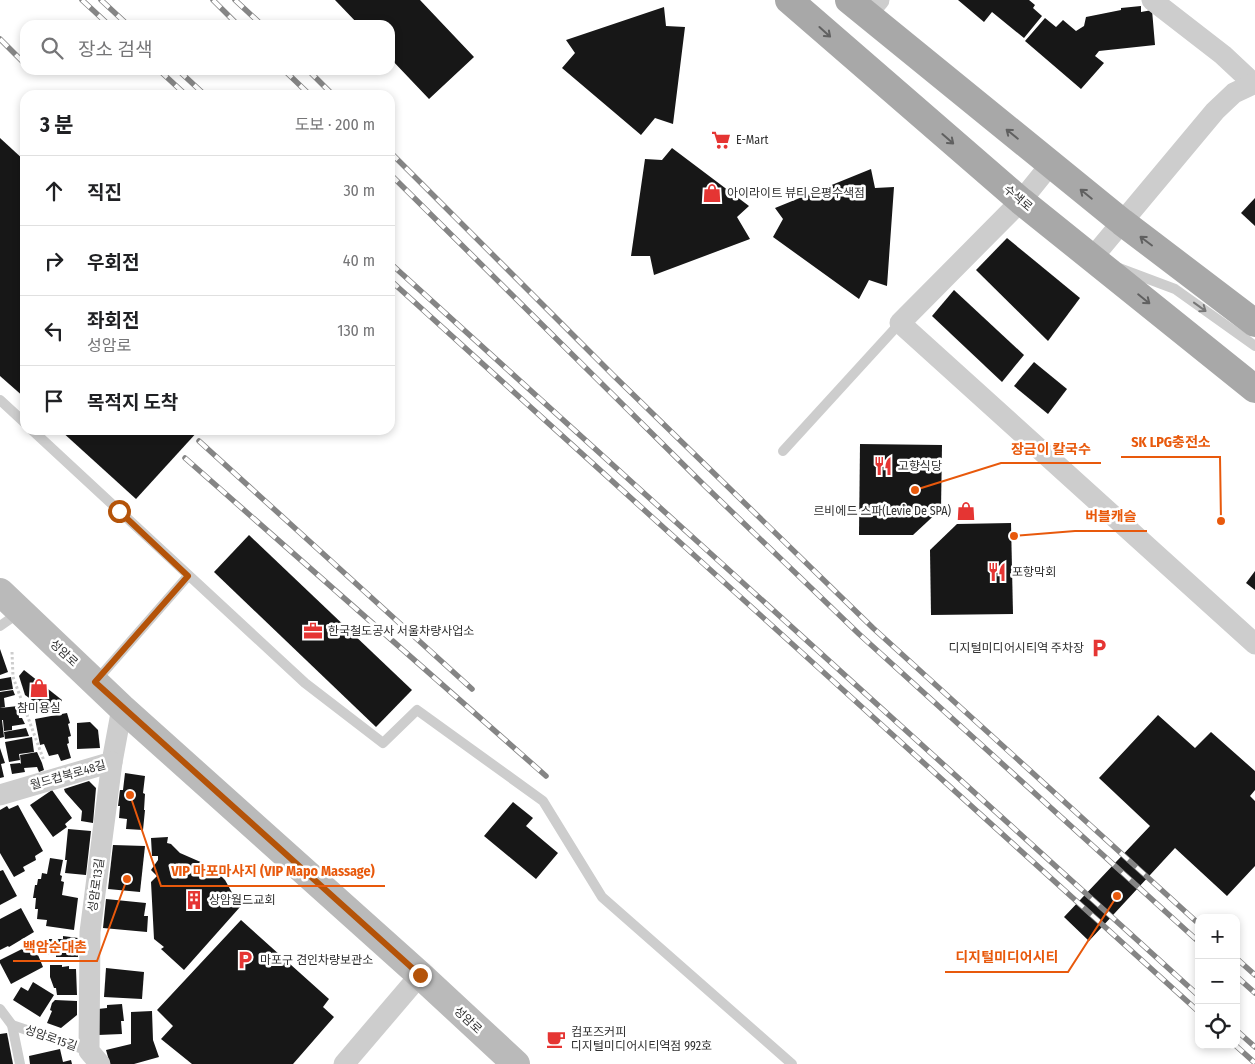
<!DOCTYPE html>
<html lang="ko">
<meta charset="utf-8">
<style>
body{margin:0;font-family:"Fira Sans Condensed","Noto Sans KR",sans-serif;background:#f6f6f6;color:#202124}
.controls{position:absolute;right:15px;bottom:15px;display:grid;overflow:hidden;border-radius:10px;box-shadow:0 2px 8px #0003}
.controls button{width:45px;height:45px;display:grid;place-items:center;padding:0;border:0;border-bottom:1px solid #e0e0e0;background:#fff;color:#202124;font:25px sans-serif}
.stop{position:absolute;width:15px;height:15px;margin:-11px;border:4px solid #b45309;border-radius:50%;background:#fff}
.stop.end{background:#b45309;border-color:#fff;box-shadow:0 1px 5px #0008}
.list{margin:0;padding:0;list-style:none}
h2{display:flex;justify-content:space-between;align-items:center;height:65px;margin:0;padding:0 20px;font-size:21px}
h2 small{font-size:16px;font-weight:400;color:#757577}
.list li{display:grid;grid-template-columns:32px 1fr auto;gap:15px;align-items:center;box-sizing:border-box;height:70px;padding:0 20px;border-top:1px solid #e0e0e0}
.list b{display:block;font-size:19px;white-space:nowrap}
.list p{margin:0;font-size:16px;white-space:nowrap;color:#757577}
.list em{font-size:16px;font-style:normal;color:#757577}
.icon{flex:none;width:28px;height:28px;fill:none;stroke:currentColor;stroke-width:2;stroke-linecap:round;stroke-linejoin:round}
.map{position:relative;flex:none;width:1255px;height:1064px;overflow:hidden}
.search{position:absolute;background:#fff;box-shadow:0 2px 8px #0003;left:20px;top:20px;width:375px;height:55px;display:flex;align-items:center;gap:12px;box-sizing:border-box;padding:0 18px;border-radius:15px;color:#757577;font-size:19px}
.panel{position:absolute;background:#fff;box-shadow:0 2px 8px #0003;left:20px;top:90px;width:375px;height:345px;border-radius:15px}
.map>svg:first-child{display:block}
</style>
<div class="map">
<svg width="1255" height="1064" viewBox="0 0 1255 1064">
<rect width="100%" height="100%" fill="#fff"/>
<g fill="#171717">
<path d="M335 0H420L474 57 429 99 390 58V25H359Z"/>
<path d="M958 0H1029L1035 5 1033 8 1042 16 1024 38 992 12 984 22Z"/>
<path d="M1141 6V12L1152 10 1155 45 1099 51 1095 56 1104 63 1081 89 1025 41 1045 18 1056 27 1063 20 1076 31 1084 26 1086 17 1121 10V8Z"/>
<path d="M664 7 666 26 685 27 673 124 655 118 641 135 562 68 575 53 566 40Z"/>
<path d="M0 138 25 161V398L0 376Z"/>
<path d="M672 148 749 206 737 217 750 239 654 275 650 256H631L645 159 662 160Z"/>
<path d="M871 169 875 188 894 187 887 286 869 280 859 299 773 237 783 219 775 208Z"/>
<path d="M1255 198V226L1241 213Z"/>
<path d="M1007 238 1080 298 1048 341 976 270Z"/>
<path d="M954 290 1024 355 1002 382 932 316Z"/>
<path d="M1034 362 1067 389 1048 414 1014 386Z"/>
<path d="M60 430H199L136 499Z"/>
<path d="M860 444 942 445 941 509 913 535H859Z"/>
<path d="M1011 523 1013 614 931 615 930 550 957 524Z"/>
<path d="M249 535 412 690 376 727 214 572Z"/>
<path d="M1255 571V590L1246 583Z"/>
<path d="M0 649 8 672 0 675Z"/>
<path d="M24 670 62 700 60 704 42 707 25 695 19 676Z"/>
<path d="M11 677 13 689 0 691V679Z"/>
<path d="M13 690 15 695 4 698 5 707 0 708V692Z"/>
<path d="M18 706 19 718H22L25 724 12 726V730L4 731 3 720H2L4 737 0 738V708Z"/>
<path d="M67 713 70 723 68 724 71 736 68 737 69 743 67 744 71 758 61 761 58 754 49 756 44 744 40 745 35 719Z"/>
<path d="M1158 715 1195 748 1211 732 1255 771V790L1250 796 1255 801V866L1227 896 1175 848 1089 941 1064 917 1150 826 1099 778Z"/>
<path d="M90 722 98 730 100 748 77 749V723Z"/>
<path d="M26 728 29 736 5 739 4 732Z"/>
<path d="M32 737 34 752 19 754 20 760 9 762 5 742Z"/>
<path d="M0 748 5 763 1 764 4 777 0 778Z"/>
<path d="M37 752 42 763 44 770 39 772 37 767 24 768 25 772 12 774 10 764 20 763 21 764 20 755Z"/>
<path d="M125 773 145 776 143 793 145 794 144 810H145L143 830 126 829 127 819 119 818 120 806H118L120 790H123Z"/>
<path d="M89 781 96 788 93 823 81 821 82 811 65 792 64 789Z"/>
<path d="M52 790 72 818 65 824 67 827 53 837 30 805Z"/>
<path d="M513 802 533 818 526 826 558 853 536 879 484 836Z"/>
<path d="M18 805 43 851 35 856 36 860 23 867 25 871 14 877 0 853V810L7 806 9 809Z"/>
<path d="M68 829 91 831 86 875 65 873 67 860H65Z"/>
<path d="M168 837 167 843 171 844 180 853 212 867 225 880 240 907 184 970 161 949 164 947 154 939 151 882 157 876 151 870 158 860V856H152L151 838Z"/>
<path d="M113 845 145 846 140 892 108 889Z"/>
<path d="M50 858 63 860 60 875 62 876 61 881 64 882 62 895 78 898 74 930 46 926 47 920 37 919 38 909H35L36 898H33L35 885H37L38 879H41L42 873 47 874Z"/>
<path d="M3 870 17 896 0 905V871Z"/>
<path d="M106 899 146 903 144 916H148L147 932 103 928Z"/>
<path d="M21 908 34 932 9 947 8 946 0 950V919Z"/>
<path d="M241 920 329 999 323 1007 334 1017 293 1064H192L161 1039 173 1026 157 1010Z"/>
<path d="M63 936 78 938V957H56V955H46V939H63Z"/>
<path d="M36 942 41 952 38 955 43 967 11 984 0 963V960Z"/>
<path d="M50 965H62V967L69 966V969H76L77 995H57L56 988H54L50 977Z"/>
<path d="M106 968 144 972 142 999 104 997Z"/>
<path d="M33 982 54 995 40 1017 13 1000 21 987 28 991Z"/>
<path d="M55 1000 77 1001V1015L61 1028 47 1023 52 1011 50 1010 52 1003Z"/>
<path d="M122 1004 124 1021H121L122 1034 98 1035V1009L107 1008V1005Z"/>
<path d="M152 1011 153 1040 159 1057 134 1064H110L106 1050 131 1044V1012Z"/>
<path d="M7 1033 13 1064H0V1034Z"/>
<path d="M60 1049 63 1062 71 1060 72 1064H30L29 1056Z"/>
</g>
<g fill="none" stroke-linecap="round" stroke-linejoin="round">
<path stroke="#cdcdcd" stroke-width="3" stroke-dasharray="2.5 2.5" stroke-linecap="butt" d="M12 652 13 677 44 761"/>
<g stroke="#cdcdcd" stroke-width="10">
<path d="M1119 268 1175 289 1255 346"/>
<path d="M0 400 25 423"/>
<path d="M32 430 305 683 383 743 417 710 543 801 602 897 792 1064"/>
<path d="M783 451 900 323"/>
<path d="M0 626 20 612"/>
<path d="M95 682 188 576"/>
<path d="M0 1009 12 1025 20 1064"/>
<path d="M12 1025 89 1051"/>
</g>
<g stroke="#cdcdcd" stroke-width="21">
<path d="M1152 0 1223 55 1253 83"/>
<path d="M867 14 879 0"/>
<path d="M1050 165 1021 201 900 323 1255 644"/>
<path d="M1093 257 1215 111 1234 93 1255 83"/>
<path d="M0 795 112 762 122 708"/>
<path d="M100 1064 89 1051 90 932 112 762"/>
<path d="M344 1064 420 975"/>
</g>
<path stroke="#bababa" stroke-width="28" d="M0 592 122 708 420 975 516 1064"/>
<g stroke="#a8a8a8" stroke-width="28">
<path d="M789 0 1021 201 1255 389"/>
<path d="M849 0 1122 222 1255 323"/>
</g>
<g stroke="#858585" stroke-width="5.5">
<g id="rail">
<path d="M82 0 109 25"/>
<path d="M101 0 128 25"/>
<path d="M213 0 238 25"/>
<path d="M235 0 262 25"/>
<path d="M0 39 25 64"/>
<path d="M32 70V71"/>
<path d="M159 70 186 95"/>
<path d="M178 70 205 95"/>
<path d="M284 70 310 95"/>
<path d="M308 70 333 95"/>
<path d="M390 152 613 375 873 628 1199 924"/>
<path d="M390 174 705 486 859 634 1199 942"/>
<path d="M390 263 1199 996"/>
<path d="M390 280 1199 1012"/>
<path d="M199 441 472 689"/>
<path d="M185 458 546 776"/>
<path d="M1236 958 1255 975"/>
<path d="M1236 976 1255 993"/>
<path d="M1236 1030 1255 1047"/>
<path d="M1235 1045 1255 1063"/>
</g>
</g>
<use href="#rail" stroke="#fff" stroke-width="4" stroke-dasharray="11" stroke-linecap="butt"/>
</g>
<defs><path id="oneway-shaft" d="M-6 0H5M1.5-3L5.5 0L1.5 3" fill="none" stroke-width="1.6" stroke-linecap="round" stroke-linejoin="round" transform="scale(1.25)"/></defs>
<g stroke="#606060">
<use href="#oneway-shaft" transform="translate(825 32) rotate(42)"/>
<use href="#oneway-shaft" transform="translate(1012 134) rotate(-141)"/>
<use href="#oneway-shaft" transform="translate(948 139) rotate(41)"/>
<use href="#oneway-shaft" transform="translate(1086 194) rotate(-141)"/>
<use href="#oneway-shaft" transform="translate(1146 241) rotate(-143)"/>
<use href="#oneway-shaft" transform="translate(1144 299) rotate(39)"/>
</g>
<use stroke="#777" href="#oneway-shaft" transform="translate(1200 307) rotate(36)"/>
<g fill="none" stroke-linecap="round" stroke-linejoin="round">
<path stroke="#b45309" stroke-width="6" d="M119 511 188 576 95 682 420 975"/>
</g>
<defs>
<g id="supermarket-bare" transform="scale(1.5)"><path d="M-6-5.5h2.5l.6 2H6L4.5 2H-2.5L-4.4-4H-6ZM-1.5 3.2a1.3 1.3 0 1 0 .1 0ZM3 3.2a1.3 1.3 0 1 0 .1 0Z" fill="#e53533" stroke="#fff" stroke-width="2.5" paint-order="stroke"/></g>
<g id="shop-bare" transform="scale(1.5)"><path d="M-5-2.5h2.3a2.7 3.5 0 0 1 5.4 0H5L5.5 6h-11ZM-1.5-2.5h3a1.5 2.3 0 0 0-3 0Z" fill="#e53533" stroke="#fff" stroke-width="2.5" paint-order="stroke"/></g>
<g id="restaurant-bare" transform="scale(1.5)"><path d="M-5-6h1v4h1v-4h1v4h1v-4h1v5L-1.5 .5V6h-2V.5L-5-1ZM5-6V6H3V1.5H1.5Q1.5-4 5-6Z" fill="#e53533" stroke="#fff" stroke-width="2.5" paint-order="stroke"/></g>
<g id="office-bare" transform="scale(1.5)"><path d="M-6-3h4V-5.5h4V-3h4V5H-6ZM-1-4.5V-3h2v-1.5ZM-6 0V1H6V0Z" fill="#e53533" stroke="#fff" stroke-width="2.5" paint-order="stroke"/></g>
<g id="parking-bare" transform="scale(1.5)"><path d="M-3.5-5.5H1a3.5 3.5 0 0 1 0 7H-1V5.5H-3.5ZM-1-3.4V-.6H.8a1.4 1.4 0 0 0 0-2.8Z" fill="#e53533" stroke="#fff" stroke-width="2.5" paint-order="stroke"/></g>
<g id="building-bare" transform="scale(1.5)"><path d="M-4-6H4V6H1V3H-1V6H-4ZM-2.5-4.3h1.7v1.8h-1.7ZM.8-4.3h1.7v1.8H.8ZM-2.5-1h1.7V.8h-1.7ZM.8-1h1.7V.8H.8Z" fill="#e53533" stroke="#fff" stroke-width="2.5" paint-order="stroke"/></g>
<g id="cafe-bare" transform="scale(1.5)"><path d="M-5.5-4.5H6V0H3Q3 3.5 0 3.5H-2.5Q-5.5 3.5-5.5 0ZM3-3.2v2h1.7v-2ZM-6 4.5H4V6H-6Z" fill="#e53533" stroke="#fff" stroke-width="2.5" paint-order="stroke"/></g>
</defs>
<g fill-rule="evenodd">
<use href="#supermarket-bare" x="721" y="140"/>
<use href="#shop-bare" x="712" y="193"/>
<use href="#restaurant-bare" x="883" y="466"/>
<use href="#shop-bare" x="966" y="511"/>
<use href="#restaurant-bare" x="997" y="572"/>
<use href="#office-bare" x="313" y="631"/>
<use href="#parking-bare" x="1099" y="648"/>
<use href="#shop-bare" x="39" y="688"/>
<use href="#building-bare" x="194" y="900"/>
<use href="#parking-bare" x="245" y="960"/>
<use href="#cafe-bare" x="556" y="1039"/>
</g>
<g text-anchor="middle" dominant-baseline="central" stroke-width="5" stroke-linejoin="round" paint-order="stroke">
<g font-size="12" fill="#303030" stroke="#fff" text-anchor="start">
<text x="736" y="140">E-Mart</text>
<text x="727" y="193">아이라이트 뷰티 은평수색점</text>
<text x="898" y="466">고향식당</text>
<text x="951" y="511" text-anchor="end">르비에드 스파(Levie De SPA)</text>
<text x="1012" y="572">포항막회</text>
<text x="328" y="631">한국철도공사 서울차량사업소</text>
<text x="1084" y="648" text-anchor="end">디지털미디어시티역 주차장</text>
<text x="39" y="708" text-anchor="middle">참미용실</text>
<text x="209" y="900">상암월드교회</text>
<text x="260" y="960">마포구 견인차량보관소</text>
<text x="571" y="1032">컴포즈커피<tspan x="571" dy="14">디지털미디어시티역점 992호</tspan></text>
</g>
<g font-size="12" fill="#303030" stroke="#fff">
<text transform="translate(1018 198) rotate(40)">수색로</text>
<text transform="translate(64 653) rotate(43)">성암로</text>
<text transform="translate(68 775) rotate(-16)">월드컵북로48길</text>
<text transform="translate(96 885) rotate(-82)">성암로13길</text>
<text transform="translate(468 1020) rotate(43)">성암로</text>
<text transform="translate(51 1038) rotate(19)">성암로15길</text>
</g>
</g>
<path fill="none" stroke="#e8590c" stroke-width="2" d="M1221 521L1220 457H1121M915 490L1001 463H1101M1014 536L1075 531H1147M130 795L161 886H385M127 879L97 961H13M1117 896L1068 972H945"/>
<g fill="#e8590c" stroke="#fff" stroke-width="2">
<circle cx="1221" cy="521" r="5"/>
<circle cx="915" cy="490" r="5"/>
<circle cx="1014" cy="536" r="5"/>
<circle cx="130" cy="795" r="5"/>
<circle cx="127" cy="879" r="5"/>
<circle cx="1117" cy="896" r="5"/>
</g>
<g font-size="14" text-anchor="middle" font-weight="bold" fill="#e8590c" stroke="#fff" stroke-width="5" stroke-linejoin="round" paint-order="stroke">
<text x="1171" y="447">SK LPG충전소</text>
<text x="1051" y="454">장금이 칼국수</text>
<text x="1111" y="521">버블캐슬</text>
<text x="273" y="876">VIP 마포마사지 (VIP Mapo Massage)</text>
<text x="55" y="952">백암순대촌</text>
<text x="1007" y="962">디지털미디어시티</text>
</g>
</svg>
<div class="controls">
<button>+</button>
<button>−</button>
<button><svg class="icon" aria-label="locate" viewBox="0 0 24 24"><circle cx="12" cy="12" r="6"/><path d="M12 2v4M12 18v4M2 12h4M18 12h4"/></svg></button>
</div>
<div class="stop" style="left:119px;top:511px"></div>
<div class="stop end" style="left:420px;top:975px"></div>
<div class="search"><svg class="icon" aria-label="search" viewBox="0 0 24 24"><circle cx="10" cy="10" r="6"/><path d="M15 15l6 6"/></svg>장소 검색</div>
<section class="panel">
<h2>3 분<small>도보 · 200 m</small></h2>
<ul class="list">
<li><svg class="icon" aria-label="ahead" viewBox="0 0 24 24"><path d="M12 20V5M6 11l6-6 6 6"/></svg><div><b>직진</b></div><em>30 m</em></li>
<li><svg class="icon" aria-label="right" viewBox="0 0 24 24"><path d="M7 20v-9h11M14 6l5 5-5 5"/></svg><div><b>우회전</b></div><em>40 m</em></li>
<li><svg class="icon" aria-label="left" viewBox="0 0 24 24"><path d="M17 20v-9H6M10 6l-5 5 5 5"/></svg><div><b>좌회전</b><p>성암로</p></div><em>130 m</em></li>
<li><svg class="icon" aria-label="arrive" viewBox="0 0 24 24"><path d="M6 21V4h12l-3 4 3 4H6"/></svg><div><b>목적지 도착</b></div></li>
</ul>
</section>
</div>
